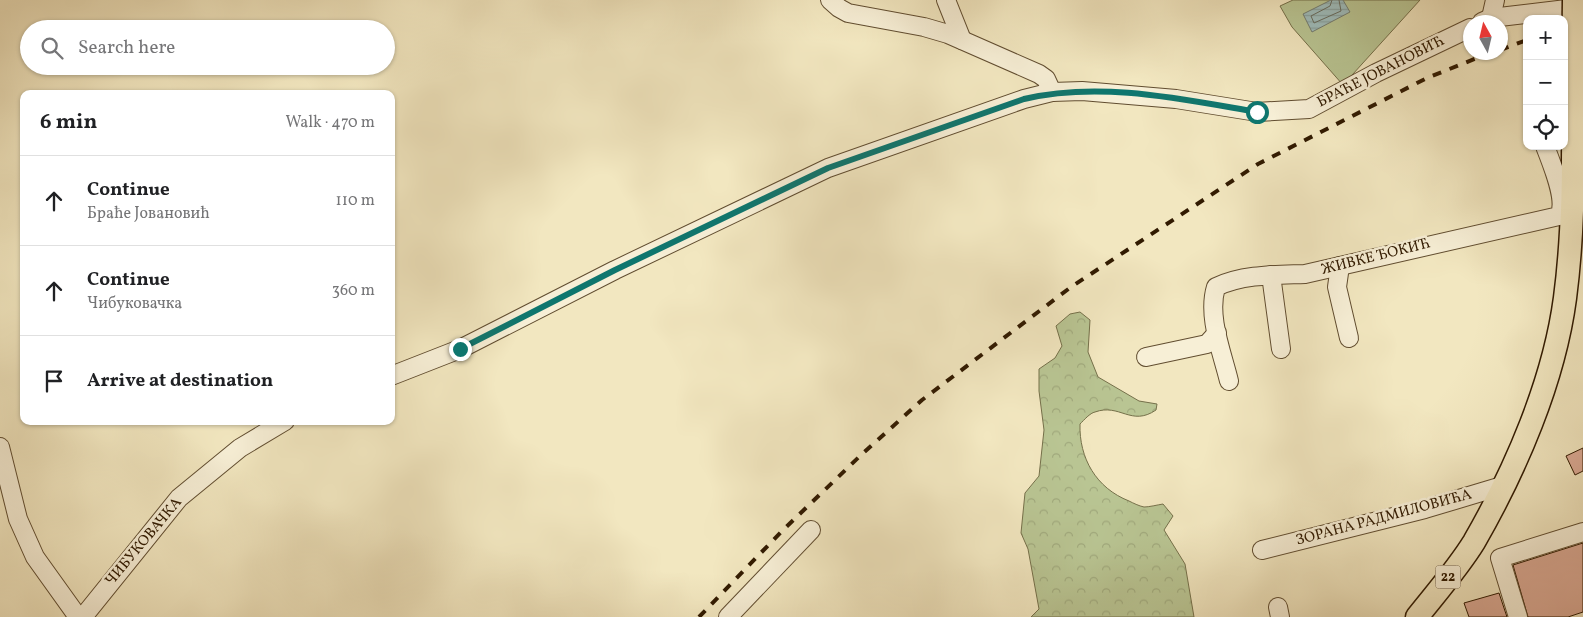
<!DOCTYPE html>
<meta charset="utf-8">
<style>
body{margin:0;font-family:Vollkorn,serif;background:#f6f6f6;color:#202124}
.controls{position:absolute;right:15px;top:15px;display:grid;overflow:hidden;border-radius:10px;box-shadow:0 1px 4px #0004}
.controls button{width:45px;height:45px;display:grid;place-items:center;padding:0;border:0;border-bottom:1px solid #e0e0e0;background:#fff;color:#202124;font:25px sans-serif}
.compass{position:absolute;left:1463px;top:15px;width:45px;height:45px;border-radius:50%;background:#fff;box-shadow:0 1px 4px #0004;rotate:352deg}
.stop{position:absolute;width:15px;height:15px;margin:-11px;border:4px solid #0f766e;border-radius:50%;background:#fff}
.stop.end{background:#0f766e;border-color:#fff;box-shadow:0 1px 5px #0008}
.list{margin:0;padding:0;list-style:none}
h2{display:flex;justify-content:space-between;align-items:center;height:65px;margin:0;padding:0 20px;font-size:21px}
h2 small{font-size:16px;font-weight:400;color:#757577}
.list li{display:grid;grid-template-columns:32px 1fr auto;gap:15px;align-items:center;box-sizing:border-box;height:90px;padding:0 20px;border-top:1px solid #e0e0e0}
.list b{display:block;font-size:19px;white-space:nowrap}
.list p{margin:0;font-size:16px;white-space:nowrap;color:#757577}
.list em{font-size:16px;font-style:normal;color:#757577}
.icon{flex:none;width:28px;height:28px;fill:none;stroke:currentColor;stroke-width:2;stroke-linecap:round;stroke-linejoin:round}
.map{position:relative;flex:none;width:1583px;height:617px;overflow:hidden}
.search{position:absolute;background:#fff;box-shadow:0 1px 4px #0004;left:20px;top:20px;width:375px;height:55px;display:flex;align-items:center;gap:12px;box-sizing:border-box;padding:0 18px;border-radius:28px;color:#757577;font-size:19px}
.panel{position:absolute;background:#fff;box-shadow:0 1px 4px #0004;left:20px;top:90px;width:375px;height:335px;border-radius:10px}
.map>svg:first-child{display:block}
</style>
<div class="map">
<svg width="1583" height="617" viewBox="0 0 1583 617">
<defs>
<pattern id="forest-crowns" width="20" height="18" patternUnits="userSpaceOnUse" patternTransform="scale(1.25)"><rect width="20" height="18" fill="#b9c593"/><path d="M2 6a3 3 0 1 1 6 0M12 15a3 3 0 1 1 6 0" fill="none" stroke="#a0a97d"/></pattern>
<pattern id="water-rules" width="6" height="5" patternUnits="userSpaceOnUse" patternTransform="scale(1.25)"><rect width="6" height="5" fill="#9fbdbc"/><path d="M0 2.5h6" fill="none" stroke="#89a2a0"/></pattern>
</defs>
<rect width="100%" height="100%" fill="#f2e7c0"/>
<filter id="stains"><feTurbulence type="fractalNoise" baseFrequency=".004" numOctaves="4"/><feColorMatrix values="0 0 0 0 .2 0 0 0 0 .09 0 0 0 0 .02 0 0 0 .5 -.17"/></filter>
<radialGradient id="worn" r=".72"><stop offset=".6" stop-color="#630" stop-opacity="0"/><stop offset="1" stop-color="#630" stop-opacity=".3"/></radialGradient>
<path fill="url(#forest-crowns)" stroke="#75704a" d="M1080 312 1090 320 1088 352 1098 377 1139 401 1157 404 1156 410C1131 427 1120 403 1095 412 1090 413 1084 420 1080 424 1079 458 1096 488 1129 501 1133 503 1139 506 1144 507 1149 507 1157 505 1163 504L1173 516 1164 530 1185 564 1194 617H1031L1039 609 1028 549 1021 533 1025 493 1039 476 1044 430 1039 391V369L1055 358 1062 346 1056 326 1070 314Z"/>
<path fill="#b9c593" stroke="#75704a" d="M1293 0H1420L1343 85 1292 27 1280 6Z"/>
<path fill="url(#water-rules)" stroke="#737c71" d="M1331 0H1343L1350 12 1312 32 1303 14Z"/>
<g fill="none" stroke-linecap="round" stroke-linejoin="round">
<path stroke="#686c5e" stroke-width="1" d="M1332 0 1330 6 1311 16 1314 23 1341 11 1339 0"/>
</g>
<g fill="#dbaa95" stroke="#311a00">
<path d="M1583 448V471L1575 475 1566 456Z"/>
<path d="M1583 543V612L1568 617H1528L1513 565Z"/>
<path d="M1499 593 1507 617H1469L1464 603Z"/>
</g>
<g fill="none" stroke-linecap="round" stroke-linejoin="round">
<g stroke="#614d30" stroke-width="20">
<g id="minor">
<path d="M830 0 839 8 848 13 924 27 948 34 1039 74 1046 79 1052 92"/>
<path d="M946 0 962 40"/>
<path d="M1491 18 1495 0"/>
<path d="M1482 22 1491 18 1583 7"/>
<path d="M1340 266 1337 287 1349 338"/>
<path d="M1271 275 1281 349"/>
<path d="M1146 357 1207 344 1217 333"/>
<path d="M391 376 460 349 615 270 828 168 1024 99 1052 92 1082 91 1176 99 1257 112 1309 109 1376 73 1470 28"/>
<path d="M1229 381C1222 352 1207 316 1216 287 1243 274 1276 275 1305 274L1559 216C1568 200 1551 163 1545 146"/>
<path d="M0 447 18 519 35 557 78 617"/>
<path d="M1262 550 1425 509 1505 485"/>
<path d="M1278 607 1280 617"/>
<path d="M83 617 179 498 240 448 285 421"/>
<path d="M728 617 811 530"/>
<path d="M1518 617 1500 558 1583 532"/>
</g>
</g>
<g stroke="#311a00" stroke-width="25">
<path id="major" d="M1417 617C1436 593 1458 568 1474 542 1516 469 1554 381 1565 298 1575 222 1573 147 1573 71"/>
</g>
<use href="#minor" stroke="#f7efd6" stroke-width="18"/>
<use href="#major" stroke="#f2e7c0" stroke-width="22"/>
<g stroke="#311a00" stroke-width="4" stroke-dasharray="9 9" stroke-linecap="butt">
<path d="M1564 27 1583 20"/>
<path d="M1500 50 1527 40"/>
<path d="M699 617 782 531 861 455 922 400 1071 287 1258 164 1427 78 1492 52"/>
</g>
<g stroke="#311a00" stroke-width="25" stroke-linecap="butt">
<path id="major-bridge" d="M1573 71 1574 0"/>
</g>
<use href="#major-bridge" stroke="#f2e7c0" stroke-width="22"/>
</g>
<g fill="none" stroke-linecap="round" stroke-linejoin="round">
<path stroke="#0f766e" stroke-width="6" d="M460 349 615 270 828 168 1024 99C1100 81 1181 99 1257 112"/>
</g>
<g text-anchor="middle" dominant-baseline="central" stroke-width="5" stroke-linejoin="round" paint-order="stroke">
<rect fill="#f7efd6" stroke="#6c5a40" stroke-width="1" x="1435.5" y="565.5" width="25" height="23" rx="4"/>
<g font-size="14" font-weight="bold" fill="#311a00">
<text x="1448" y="577">22</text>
</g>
<g font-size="15" fill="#311a00" stroke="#f7efd6">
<text transform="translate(1381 72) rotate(-27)">БРАЋЕ ЈОВАНОВИЋ</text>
<text transform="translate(1376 257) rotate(-14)">ЖИВКЕ ЂОКИЋ</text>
<text transform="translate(1384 518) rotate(-15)">ЗОРАНА РАДМИЛОВИЋА</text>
<text transform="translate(144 542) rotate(-50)">ЧИБУКОВАЧКА</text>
</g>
</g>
<rect width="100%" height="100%" filter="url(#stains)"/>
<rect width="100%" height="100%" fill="url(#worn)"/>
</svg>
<div class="controls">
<button>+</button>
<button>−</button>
<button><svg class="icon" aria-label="locate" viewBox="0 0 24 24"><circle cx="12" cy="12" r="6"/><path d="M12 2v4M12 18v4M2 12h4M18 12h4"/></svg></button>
</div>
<svg class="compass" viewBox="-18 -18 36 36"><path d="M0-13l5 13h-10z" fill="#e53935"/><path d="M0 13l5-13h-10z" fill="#757577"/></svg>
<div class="stop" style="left:1257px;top:112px"></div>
<div class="stop end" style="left:460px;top:349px"></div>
<div class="search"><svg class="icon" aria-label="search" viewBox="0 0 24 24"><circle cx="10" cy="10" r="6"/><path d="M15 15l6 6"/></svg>Search here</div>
<section class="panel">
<h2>6 min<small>Walk · 470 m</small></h2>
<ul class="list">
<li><svg class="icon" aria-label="ahead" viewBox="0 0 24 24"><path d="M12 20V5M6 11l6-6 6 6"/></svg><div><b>Continue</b><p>Браће Јовановић</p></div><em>110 m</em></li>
<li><svg class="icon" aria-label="ahead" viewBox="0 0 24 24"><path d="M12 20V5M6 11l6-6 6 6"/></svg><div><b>Continue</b><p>Чибуковачка</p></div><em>360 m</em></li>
<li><svg class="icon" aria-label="arrive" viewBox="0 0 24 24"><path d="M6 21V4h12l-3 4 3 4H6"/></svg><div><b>Arrive at destination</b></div></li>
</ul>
</section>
</div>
